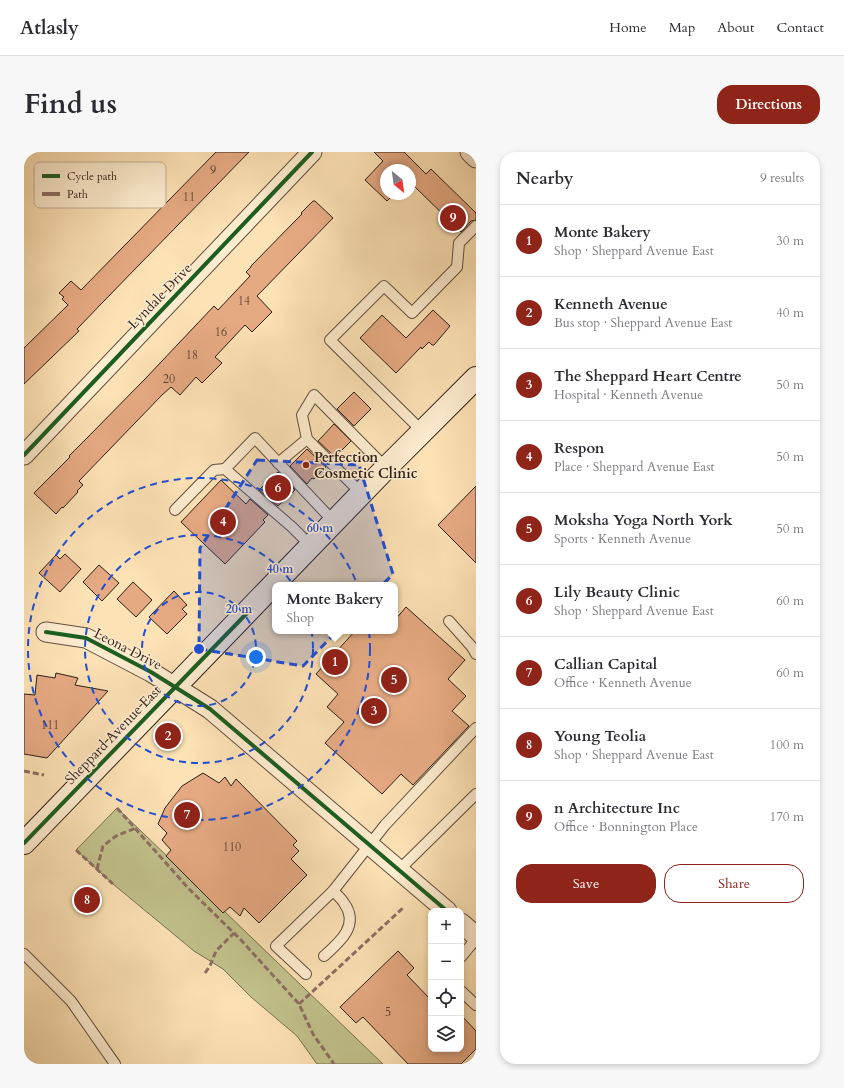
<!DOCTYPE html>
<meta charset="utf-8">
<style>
body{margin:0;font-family:Cardo,serif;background:#f7f7f7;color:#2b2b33}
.controls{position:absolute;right:12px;bottom:12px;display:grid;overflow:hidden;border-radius:8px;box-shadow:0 2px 6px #0003}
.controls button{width:36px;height:36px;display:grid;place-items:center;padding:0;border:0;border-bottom:1px solid #e1e1e2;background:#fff;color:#2b2b33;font:20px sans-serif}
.compass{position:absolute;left:356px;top:12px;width:36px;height:36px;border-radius:50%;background:#fff;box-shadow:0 2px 6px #0003;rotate:151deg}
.you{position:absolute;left:232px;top:505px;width:14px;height:14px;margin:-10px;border:3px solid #fff;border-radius:50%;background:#1a73e8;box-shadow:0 0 0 6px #1a73e833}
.badge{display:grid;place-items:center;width:26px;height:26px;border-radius:50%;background:#8f2418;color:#fff;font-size:13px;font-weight:700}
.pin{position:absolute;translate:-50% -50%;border:2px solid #fff;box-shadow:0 1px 4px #0006}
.popup{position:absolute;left:248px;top:430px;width:126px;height:52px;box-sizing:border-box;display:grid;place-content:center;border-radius:8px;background:#fff;filter:drop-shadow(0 1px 3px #0005);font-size:13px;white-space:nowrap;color:#7c7c81}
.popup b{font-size:15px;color:#2b2b33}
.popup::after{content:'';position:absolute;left:50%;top:100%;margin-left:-8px;border:8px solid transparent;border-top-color:#fff}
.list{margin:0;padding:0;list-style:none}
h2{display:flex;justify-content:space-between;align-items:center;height:52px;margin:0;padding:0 16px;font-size:17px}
h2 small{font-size:13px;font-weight:400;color:#7c7c81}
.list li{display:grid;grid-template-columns:26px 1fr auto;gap:12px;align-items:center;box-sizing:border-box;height:72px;padding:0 16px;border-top:1px solid #e1e1e2}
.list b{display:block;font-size:15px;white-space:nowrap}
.list p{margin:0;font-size:13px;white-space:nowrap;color:#7c7c81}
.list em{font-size:13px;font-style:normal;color:#7c7c81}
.actions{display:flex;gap:8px;padding:12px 16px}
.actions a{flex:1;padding:9px 0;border:1px solid #8f2418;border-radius:16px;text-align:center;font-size:14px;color:#8f2418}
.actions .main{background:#8f2418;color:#fff}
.icon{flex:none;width:22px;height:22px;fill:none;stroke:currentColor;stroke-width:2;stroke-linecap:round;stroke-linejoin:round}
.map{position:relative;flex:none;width:452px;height:912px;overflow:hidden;border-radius:16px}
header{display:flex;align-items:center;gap:24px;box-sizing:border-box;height:56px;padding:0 20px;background:#fff;border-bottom:1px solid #e1e1e2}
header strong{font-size:19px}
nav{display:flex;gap:22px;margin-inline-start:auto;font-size:14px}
.intro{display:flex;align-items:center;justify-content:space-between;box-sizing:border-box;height:96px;padding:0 24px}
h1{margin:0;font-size:28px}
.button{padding:10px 18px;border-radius:16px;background:#8f2418;color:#fff;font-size:14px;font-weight:700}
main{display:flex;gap:24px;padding:0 24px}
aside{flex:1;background:#fff;border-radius:16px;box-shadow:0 2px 6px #0003}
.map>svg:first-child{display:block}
</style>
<header>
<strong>Atlasly</strong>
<nav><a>Home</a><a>Map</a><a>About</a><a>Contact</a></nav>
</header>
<div class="intro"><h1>Find us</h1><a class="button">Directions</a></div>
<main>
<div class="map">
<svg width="452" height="912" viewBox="0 0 452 912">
<rect width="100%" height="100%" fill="#fde2b5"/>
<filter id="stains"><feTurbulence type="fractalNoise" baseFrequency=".005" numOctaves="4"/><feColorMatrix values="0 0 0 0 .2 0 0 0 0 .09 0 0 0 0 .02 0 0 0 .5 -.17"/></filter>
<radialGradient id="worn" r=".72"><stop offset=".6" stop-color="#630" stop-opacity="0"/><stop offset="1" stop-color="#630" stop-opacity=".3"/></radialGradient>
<path fill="#c2c28c" stroke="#767052" d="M93 656 359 912H293L273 884 227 845 199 817 170 799 89 732 52 698Z"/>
<g fill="#e6aa83" stroke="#2b1e18">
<path d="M192 0H225L79 150 53 177 55 179 0 232V196L44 153 38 147 40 145 35 141 47 129 57 138Z"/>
<path d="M350 0H380L402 22 407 17 452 61V68L447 69 437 80 386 30V18H362V42H370L363 49 341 28 359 9Z"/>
<path d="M289 49H291L309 66 233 144 248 160 228 180 221 173 191 205 198 211 178 231 172 225 156 243 147 235 138 243 55 329 59 333 53 339 54 340 39 356 38 355 32 362 10 341 46 305 45 304 63 286 121 227 190 154 194 158 226 124 222 120 227 115V114L272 68 278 62 277 61Z"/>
<path d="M409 158 426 174 410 193H408L405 190 398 197 397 195 372 221 336 186 358 163 382 186Z"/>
<path d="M330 240 347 257 330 274 313 257Z"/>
<path d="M310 272 327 289 311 305 294 289Z"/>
<path d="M283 297 302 315 290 327 288 326 283 332 266 314Z"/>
<path d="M254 320 271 338 254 354 235 338Z"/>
<path d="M197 328 222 352 226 347 244 363 239 368 241 370 201 412 157 370Z"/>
<path d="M452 334V411L414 373Z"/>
<path d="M41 402 57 417 36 440 15 421 32 403 36 407Z"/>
<path d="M75 413 95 431 78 449 59 430Z"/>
<path d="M109 430 128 448 112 465 93 447Z"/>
<path d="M150 439 163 453 158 457 163 462 143 482 125 465Z"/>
<path d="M382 455 441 508 424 527 442 544 428 559 445 574 389 633 377 622 358 642 301 591 320 570 303 555 314 542 292 522 331 479H371V468Z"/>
<path d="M32 521 54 526 51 533 84 539 23 606 0 602V542L11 543 13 523 31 526Z"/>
<path d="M179 621 195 631 201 625 207 634 212 627 273 689 269 693 275 699 267 707 283 723 235 771 220 756 216 764 206 755 199 761 142 704 147 698 138 688 143 681 134 672 141 656 158 634Z"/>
<path d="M374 799 390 816 383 823 407 848V897H437V863L452 879V897L437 912H384L339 865 332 871 316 855Z"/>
</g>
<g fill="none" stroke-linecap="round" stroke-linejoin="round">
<g stroke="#604f3f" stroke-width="12">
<g id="lane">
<path d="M399 280 306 188 360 134 388 161 433 115 435 91 452 74"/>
<path d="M254 311 283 287"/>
<path d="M338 342 283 287 278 263 290 243 362 316"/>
<path d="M151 358 190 318 201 317"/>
<path d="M287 394 268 375 201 317 231 286 311 371"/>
<path d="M425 469 448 495 452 502"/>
<path d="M375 718 452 642"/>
<path d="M0 802 47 849 91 912"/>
<path d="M300 804C316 790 336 773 320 751 317 746 313 743 309 739"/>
<path d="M437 805 452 787"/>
<path d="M282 822 252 794 309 739 361 673 452 576"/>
<path d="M437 839 452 853"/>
</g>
</g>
<g stroke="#604f3f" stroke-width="21">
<g id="street">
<path d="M446 0 452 6"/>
<path d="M0 303 288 0"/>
<path d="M22 480 62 486 127 520 186 557 423 759"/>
<path d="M437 771 452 784"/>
</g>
</g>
<g stroke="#2b1e18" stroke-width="24">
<path id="secondary" d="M0 691 362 316 452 226"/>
</g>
<use href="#lane" stroke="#feeccf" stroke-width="10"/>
<use href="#street" stroke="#feeccf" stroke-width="19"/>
<use href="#secondary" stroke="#feeccf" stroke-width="22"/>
<g stroke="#8d6e63" stroke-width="3" stroke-dasharray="6 3" stroke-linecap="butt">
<path d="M0 619 20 623"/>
<path d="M93 656 165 737 217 788 275 852 289 882 310 912"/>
<path d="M52 698 89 732"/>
<path d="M73 717 79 694 92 684 112 676"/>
<path d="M181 821 186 814 192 799 210 781"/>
<path d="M275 852 380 755"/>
</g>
<g stroke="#feeccf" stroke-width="6">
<g id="cycleway">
<path d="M0 303 288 0"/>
<path d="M22 480 62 486 127 520 186 557 423 759"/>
<path d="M0 691 227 457"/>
</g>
</g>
<use href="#cycleway" stroke="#1b5e20" stroke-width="4"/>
</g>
<path fill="#1d4ed8" fill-opacity="0.2" stroke="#1d4ed8" stroke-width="3" stroke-dasharray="8 5" stroke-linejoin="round" d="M233 308 335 313 369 422 279 514 175 497 176 396Z"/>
<g fill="none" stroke="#1d4ed8" stroke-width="2" stroke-dasharray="7 5">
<circle cx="175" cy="497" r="57"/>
<circle cx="175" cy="497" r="114"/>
<circle cx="175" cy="497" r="171"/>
</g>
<circle fill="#8f2418" stroke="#feeccf" stroke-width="1.5" cx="282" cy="313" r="4"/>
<g text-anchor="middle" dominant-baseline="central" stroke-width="3" stroke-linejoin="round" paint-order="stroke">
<g font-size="12" fill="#5a4133">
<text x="189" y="18">9</text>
<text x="165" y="45">11</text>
<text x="220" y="149">14</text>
<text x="197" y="180">16</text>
<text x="168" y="203">18</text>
<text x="145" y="227">20</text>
<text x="26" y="573">111</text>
<text x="208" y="695">110</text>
<text x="364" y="860">5</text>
</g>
<g font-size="14" fill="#2b1e18" stroke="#feeccf">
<text transform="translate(136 144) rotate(-46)">Lyndale Drive</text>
<text transform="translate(104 497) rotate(27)">Leona Drive</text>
<text transform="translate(89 583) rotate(-46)">Sheppard Avenue East</text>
</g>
<g font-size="14" font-weight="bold" fill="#2b1e18" stroke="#feeccf" text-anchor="start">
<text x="290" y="305">Perfection<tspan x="290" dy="16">Cosmetic Clinic</tspan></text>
</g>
</g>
<rect x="10" y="10" width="132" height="46" rx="6" fill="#feeccf" stroke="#bfae98" stroke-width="1"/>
<rect x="18" y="22" width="18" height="4" fill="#1b5e20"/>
<rect x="18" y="40" width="18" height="4" fill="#8d6e63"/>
<g font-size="11" fill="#2b1e18">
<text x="43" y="28">Cycle path</text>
<text x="43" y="46">Path</text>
</g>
<circle cx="175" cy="497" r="6" fill="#1d4ed8" stroke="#feeccf" stroke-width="2"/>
<g font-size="12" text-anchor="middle" font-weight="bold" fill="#1d4ed8" stroke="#feeccf" stroke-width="3" stroke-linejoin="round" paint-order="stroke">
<text x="296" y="380">60 m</text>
<text x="256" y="421">40 m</text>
<text x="215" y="461">20 m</text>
</g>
<rect width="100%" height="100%" filter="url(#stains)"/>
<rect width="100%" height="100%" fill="url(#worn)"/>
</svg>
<div class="controls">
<button>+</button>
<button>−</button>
<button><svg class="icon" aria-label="locate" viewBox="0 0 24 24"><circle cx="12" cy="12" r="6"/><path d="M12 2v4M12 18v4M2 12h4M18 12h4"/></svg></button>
<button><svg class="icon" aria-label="layers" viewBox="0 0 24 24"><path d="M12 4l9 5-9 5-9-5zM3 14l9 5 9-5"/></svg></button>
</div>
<svg class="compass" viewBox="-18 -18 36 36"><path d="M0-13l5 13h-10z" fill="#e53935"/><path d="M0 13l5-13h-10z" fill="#7c7c81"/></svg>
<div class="you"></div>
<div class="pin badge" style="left:311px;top:510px">1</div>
<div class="popup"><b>Monte Bakery</b>Shop</div>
<div class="pin badge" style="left:144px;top:584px">2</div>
<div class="pin badge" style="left:350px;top:559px">3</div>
<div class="pin badge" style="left:199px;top:370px">4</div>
<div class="pin badge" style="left:370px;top:528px">5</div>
<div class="pin badge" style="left:254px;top:336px">6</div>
<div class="pin badge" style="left:163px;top:663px">7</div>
<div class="pin badge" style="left:63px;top:748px">8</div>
<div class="pin badge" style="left:429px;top:66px">9</div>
</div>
<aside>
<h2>Nearby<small>9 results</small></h2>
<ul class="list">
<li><span class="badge">1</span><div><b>Monte Bakery</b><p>Shop · Sheppard Avenue East</p></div><em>30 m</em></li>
<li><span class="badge">2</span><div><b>Kenneth Avenue</b><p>Bus stop · Sheppard Avenue East</p></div><em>40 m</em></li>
<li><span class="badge">3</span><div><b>The Sheppard Heart Centre</b><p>Hospital · Kenneth Avenue</p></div><em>50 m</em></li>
<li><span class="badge">4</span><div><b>Respon</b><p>Place · Sheppard Avenue East</p></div><em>50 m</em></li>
<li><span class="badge">5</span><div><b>Moksha Yoga North York</b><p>Sports · Kenneth Avenue</p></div><em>50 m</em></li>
<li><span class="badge">6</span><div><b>Lily Beauty Clinic</b><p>Shop · Sheppard Avenue East</p></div><em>60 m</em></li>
<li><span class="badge">7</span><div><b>Callian Capital</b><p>Office · Kenneth Avenue</p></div><em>60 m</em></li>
<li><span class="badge">8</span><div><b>Young Teolia</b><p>Shop · Sheppard Avenue East</p></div><em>100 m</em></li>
<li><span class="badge">9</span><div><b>n Architecture Inc</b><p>Office · Bonnington Place</p></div><em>170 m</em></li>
</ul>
<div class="actions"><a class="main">Save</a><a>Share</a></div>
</aside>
</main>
